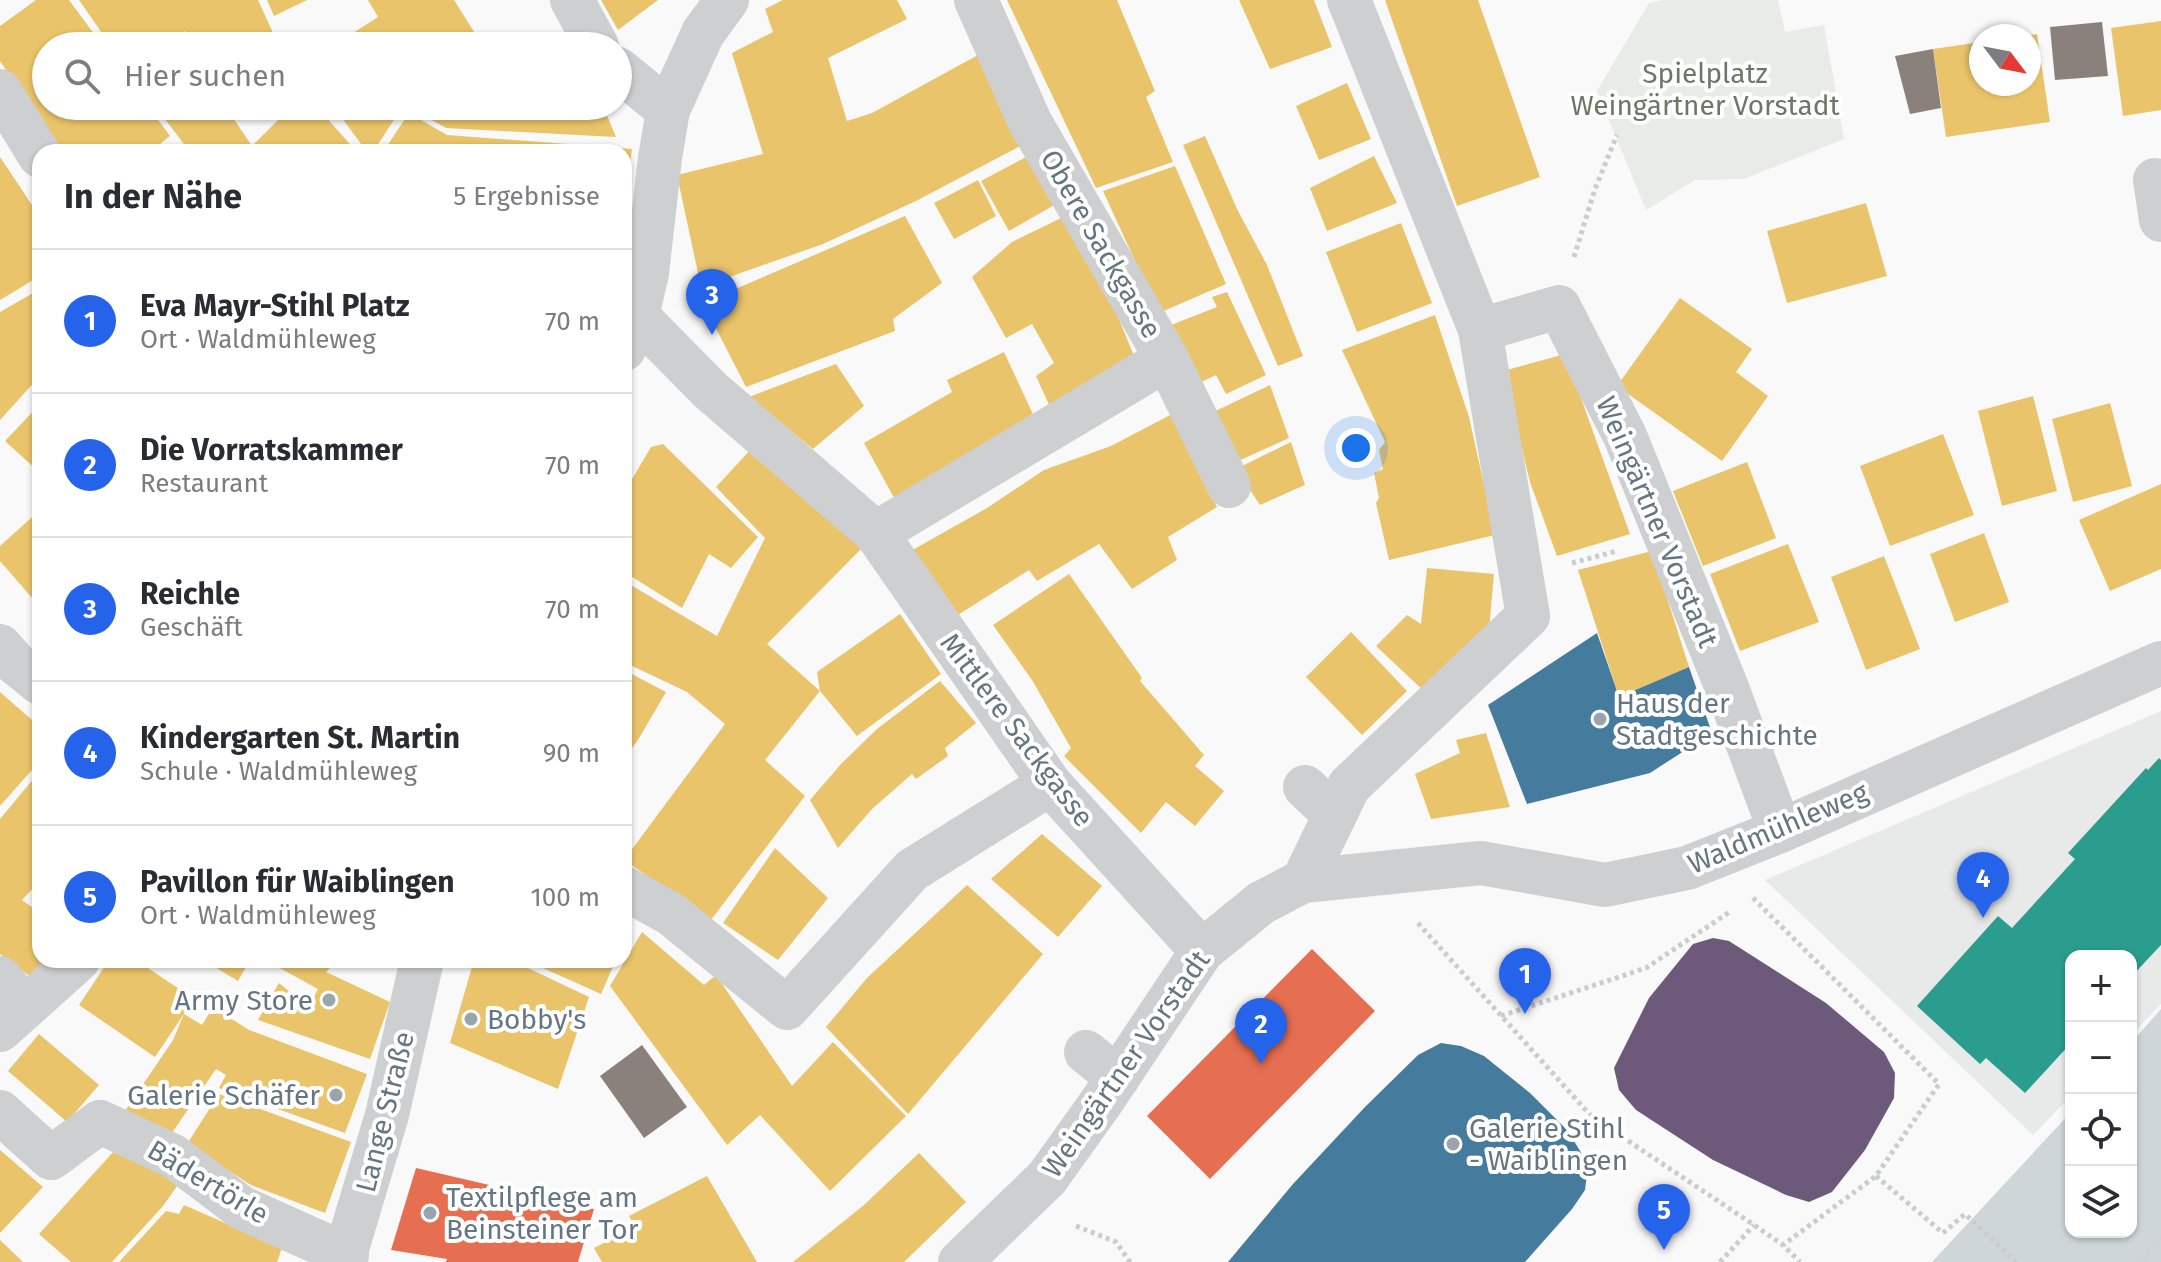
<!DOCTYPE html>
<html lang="de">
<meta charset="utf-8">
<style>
body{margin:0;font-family:"Fira Sans",sans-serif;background:#f7f7f7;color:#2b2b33}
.controls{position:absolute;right:24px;bottom:24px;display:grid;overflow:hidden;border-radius:16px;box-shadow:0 2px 6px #0004}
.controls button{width:72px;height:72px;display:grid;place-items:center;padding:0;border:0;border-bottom:2px solid #e1e1e2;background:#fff;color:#2b2b33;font:40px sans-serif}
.compass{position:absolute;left:1969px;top:24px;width:72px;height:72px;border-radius:50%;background:#fff;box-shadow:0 2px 6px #0004;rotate:122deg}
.you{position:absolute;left:1356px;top:448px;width:28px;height:28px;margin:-20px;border:6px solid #fff;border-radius:50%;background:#1a73e8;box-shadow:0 0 0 12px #1a73e833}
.badge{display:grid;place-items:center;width:52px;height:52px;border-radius:50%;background:#2563eb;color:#fff;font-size:26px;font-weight:700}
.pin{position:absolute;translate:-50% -66px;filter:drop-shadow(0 2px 4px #0008)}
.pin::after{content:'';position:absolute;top:42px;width:28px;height:24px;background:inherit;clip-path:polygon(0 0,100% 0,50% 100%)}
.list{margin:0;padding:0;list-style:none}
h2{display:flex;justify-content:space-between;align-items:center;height:104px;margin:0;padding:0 32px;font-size:34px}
h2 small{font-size:26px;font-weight:400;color:#7c7c81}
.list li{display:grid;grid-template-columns:52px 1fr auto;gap:24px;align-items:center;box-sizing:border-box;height:144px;padding:0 32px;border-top:2px solid #e1e1e2}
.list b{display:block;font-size:30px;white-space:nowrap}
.list p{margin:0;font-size:26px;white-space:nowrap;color:#7c7c81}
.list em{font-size:26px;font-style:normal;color:#7c7c81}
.icon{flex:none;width:44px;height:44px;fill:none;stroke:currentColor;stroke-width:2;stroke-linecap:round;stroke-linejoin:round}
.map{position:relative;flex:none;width:2161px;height:1262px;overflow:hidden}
.search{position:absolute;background:#fff;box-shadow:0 2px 6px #0004;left:32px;top:32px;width:600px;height:88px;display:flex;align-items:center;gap:20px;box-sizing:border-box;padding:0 28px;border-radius:44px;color:#7c7c81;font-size:30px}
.panel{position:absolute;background:#fff;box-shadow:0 2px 6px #0004;left:32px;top:144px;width:600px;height:824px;border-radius:24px}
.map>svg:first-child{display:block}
</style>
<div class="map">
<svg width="2161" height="1262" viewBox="0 0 2161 1262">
<rect width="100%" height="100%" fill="#f9f9f9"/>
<path fill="#e8e9e9" d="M2161 711V1004L2131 1035V956H2071V1096L2033 1135 1765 880Z"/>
<path fill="#e8ebe6" d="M1663 0H1778L1785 32 1824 25 1844 139 1744 179 1695 180 1646 210 1597 91 1649 3Z"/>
<path fill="#ced6d9" d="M2161 1009V1262H1932L2071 1112V1232H2131V1043Z"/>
<g fill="#e9c46a">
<path d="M36 0H69L103 46H46V106H148L170 136 150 152H61L0 61V26Z"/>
<path d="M79 0H258L279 46H195L185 31 161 44 163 46H111Z"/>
<path d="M267 0H307L274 16Z"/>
<path d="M368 0H454L483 46H333L378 17Z"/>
<path d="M601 0H658L618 30Z"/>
<path d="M783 0H897L907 19 828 58 847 121 872 113 978 55 1026 143 916 201 823 244 701 287 677 175 763 154 732 53 773 32 765 9Z"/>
<path d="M1007 0H1117L1155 91 1146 97 1173 162 1096 188Z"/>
<path d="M1239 0H1314L1332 47 1270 69Z"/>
<path d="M1385 0H1478L1540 177 1457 206Z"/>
<path d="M2161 21V110L2123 116 2111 28Z"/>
<path d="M2037 34 2050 122 1946 137 1933 49 1981 42V84H2029V35Z"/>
<path d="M1347 83 1371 139 1319 160 1296 106Z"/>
<path d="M155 106H225L252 146 245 152H190Z"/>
<path d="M292 106H316L357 152H257L252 146Z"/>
<path d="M333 106H403L373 152H367Z"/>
<path d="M406 106H603L616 137 446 128Z"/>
<path d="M409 113 447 135 632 149 626 196 624 152H383Z"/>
<path d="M1205 136 1237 209 1267 265 1303 356 1278 366 1183 145Z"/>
<path d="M1030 155 1058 203 1009 231 981 181Z"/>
<path d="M1374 156 1397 203 1327 231 1310 188Z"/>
<path d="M0 157 40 217V276L0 300Z"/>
<path d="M1175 166 1226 284 1159 313 1103 191Z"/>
<path d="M978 180 996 216 954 239 934 203Z"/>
<path d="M1866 203 1887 276 1787 303 1767 231Z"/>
<path d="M905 216 942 283 893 319 895 331 746 387 703 303Z"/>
<path d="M1065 216 1104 283 1137 363 1051 409 1036 376 1054 363 1032 324 1006 338 972 277 1012 242Z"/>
<path d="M1401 223 1432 303 1357 332 1326 252Z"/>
<path d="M40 289V376L0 420V312Z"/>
<path d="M1227 292 1266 375 1226 394 1216 375 1191 387 1166 327 1217 307 1212 297Z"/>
<path d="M1680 298 1752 349 1736 372 1768 396 1722 461 1617 386Z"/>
<path d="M1435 315 1469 417 1495 535 1389 560 1376 503 1379 498 1374 473 1383 469 1379 450 1385 442 1342 350Z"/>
<path d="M1004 352 1038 425 898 505 864 443 952 392 947 380Z"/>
<path d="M1565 354 1630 534 1557 556 1530 482 1503 371Z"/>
<path d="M836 364 864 406 813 449 749 397Z"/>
<path d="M1270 385 1289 438 1234 463 1205 416Z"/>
<path d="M2033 396 2057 491 2002 506 1978 411Z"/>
<path d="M2110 403 2132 486 2073 502 2052 419Z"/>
<path d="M40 404V473L5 441Z"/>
<path d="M1174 413 1217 507 1168 537 1177 560 1132 589 1099 544 1037 581 1029 570 953 618 909 552 987 508 1044 470 1111 446Z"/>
<path d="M1943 434 1974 515 1890 546 1860 466Z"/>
<path d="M1291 442 1305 485 1260 505 1236 469Z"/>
<path d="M663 444 758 537 731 568 709 554 682 608 624 572V493L651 447Z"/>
<path d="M753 447 865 545 767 644 820 691 817 672 900 614 941 674 857 736 820 691 765 760 805 796 711 920 624 860 725 724 687 692 624 662V581L717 636 765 538 716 487Z"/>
<path d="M1747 462 1776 538 1703 566 1673 491Z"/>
<path d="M2161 484V569L2110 591 2079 520Z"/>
<path d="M40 510V607L0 561V546Z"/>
<path d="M1984 533 2009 602 1955 622 1930 554Z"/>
<path d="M1788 544 1819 622 1740 651 1710 574Z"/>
<path d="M1652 551 1689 667 1619 697 1578 570Z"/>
<path d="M1884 556 1920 649 1866 670 1831 577Z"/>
<path d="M1427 568 1494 574 1489 631 1425 692 1376 646 1407 615 1421 624Z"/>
<path d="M1069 574 1142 678 1140 681 1204 755 1195 766 1224 791 1195 826 1166 802 1141 833 1064 756 1071 748 1032 680 993 625Z"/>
<path d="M1351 632 1407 691 1362 735 1306 677Z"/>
<path d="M624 670 666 692 638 740 624 759Z"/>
<path d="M940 681 976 723 945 748 948 756 916 779 912 774 872 809 838 848 810 800 841 764 877 729Z"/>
<path d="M0 692 40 727V761L0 806Z"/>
<path d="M1486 733 1510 807 1431 819 1415 774 1460 753 1456 740Z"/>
<path d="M40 771V881L22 900 40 913V960H60L39 983 0 954V819Z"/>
<path d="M1042 834 1102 886 1058 937 991 879Z"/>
<path d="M775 848 828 898 778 960 723 923Z"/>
<path d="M967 885 1043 954 908 1114 826 1027 867 978Z"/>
<path d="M642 932 704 985 716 975 792 1086 833 1042 906 1116 830 1191 760 1115 727 1145 610 986Z"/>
<path d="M109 960H136L194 999 155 1057 79 1005Z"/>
<path d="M203 960H250L238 981Z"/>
<path d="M265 960H338L326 972 390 1002 370 1059 258 1020 279 983 309 1007 318 989Z"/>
<path d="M474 960H511L589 997 558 1089 450 1043Z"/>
<path d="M525 960H616L601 994Z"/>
<path d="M213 1007 249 1030 367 1074 345 1133 219 1088 226 1075 216 1069 167 1140 125 1111 173 1040 184 1014 202 1025Z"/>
<path d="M39 1034 99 1085 67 1122 8 1071Z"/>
<path d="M219 1094 351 1142 325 1213 251 1185 187 1144Z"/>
<path d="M0 1150 43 1187 0 1233Z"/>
<path d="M114 1151 184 1176 163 1206 112 1262H71L39 1234Z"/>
<path d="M919 1153 966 1202 904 1262H793L864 1205Z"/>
<path d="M707 1176 757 1262H602L594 1248 635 1227 629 1216Z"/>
<path d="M184 1205 282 1248 277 1262H119L166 1211 179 1214Z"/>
<path d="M0 1240 23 1262H0Z"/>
</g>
<g fill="#e76f51">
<path d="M1312 949 1375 1011 1210 1179 1147 1116Z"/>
<path d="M416 1168 594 1209 578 1262H446L447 1259 391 1250Z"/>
</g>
<path fill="#6d597a" d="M1713 938 1729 941 1826 1003 1884 1052 1895 1073 1894 1098 1865 1150 1832 1192 1809 1202 1786 1195 1713 1160 1636 1110 1619 1090 1614 1068 1649 998 1693 944Z"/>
<path fill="#2a9d8f" d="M2159 758 2161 760V945L2131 977V956H2071V1043L2025 1093 1986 1058 1980 1064 1917 1006 1998 916 2012 928 2075 859 2068 853 2146 768 2148 770Z"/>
<g fill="#457b9d">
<path d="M1597 633 1619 697 1689 667 1712 733 1650 773 1527 804 1488 705Z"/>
<path d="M1441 1043 1461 1046 1484 1056 1530 1093 1568 1131 1583 1156 1587 1174 1585 1190 1572 1209 1525 1262H1228L1293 1184 1365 1107 1418 1055Z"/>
</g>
<g fill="#8a817c">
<path d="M2102 22 2108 76 2055 80 2050 27Z"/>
<path d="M1933 49 1941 108 1910 114 1895 56Z"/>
<path d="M642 1045 687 1107 644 1138 600 1076Z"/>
</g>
<path fill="#d0d2d3" d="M2161 1235V1239L2145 1262H2134Z"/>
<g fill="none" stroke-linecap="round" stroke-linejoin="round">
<g stroke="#cbcccd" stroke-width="5" stroke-dasharray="4 4" stroke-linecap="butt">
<path d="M1574 257 1595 189 1617 135"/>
<path d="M1572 563 1617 551"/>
<path d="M1753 898 1939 1084 1876 1176 1783 1245"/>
<path d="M1418 923 1591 1116 1754 1225 1783 1245 1800 1262"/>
<path d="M1501 1016 1646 968 1731 911"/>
<path d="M1876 1176 1943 1233 1965 1214 2016 1262"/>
<path d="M1076 1226 1116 1242 1130 1262"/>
<path d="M1720 1262 1754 1225"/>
</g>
<g stroke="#cecfd0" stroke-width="44">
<path d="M572 0 597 46"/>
<path d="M976 0 1030 122 1167 359 1229 486"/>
<path d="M618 69 668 110"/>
<path d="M0 91 40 156"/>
<path d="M2155 180 2161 220"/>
<path d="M637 316 710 390 876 533 1050 784 1202 951"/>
<path d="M1480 330 1559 307 1625 436 1727 688 1780 831"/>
<path d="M624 349 637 316 647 273 660 158 668 110 703 33 727 0"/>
<path d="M876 533 1167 359"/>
<path d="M0 646 14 662 40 683"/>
<path d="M1305 787 1335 815"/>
<path d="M1303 881 1349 786 1528 616 1480 330 1349 0"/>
<path d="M624 888 671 914 787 1008 912 870 1050 784"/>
<path d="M0 978 25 1007"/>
<path d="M0 1030 78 960"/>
<path d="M1086 1052 1118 1078"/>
<path d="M0 1112 51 1158 100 1122 173 1156 242 1208 347 1255"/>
<path d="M343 1262 387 1115 422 960"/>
<path d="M960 1262 1047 1178 1100 1104 1202 951 1261 903 1303 881 1481 863 1605 885 1687 868 1780 831 2161 663"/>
</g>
</g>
<g fill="#99a4ac" stroke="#fff" stroke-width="3">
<circle cx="1600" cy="719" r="8"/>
<circle cx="329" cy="1000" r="8"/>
<circle cx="471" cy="1019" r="8"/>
<circle cx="336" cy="1095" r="8"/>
<circle cx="1453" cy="1144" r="8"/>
<circle cx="430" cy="1213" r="8"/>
</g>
<g text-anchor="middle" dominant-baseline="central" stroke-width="8" stroke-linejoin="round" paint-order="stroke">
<g font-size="28" fill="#687a64" stroke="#fff">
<text x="1705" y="73">Spielplatz<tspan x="1705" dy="32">Weingärtner Vorstadt</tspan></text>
</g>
<g font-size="28" fill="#657683" stroke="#fff">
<text transform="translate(1101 244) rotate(60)">Obere Sackgasse</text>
<text transform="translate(1657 522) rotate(67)">Weingärtner Vorstadt</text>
<text transform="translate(1017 730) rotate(53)">Mittlere Sackgasse</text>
<text transform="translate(1778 828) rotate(-23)">Waldmühleweg</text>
<text transform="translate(1126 1064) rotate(-55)">Weingärtner Vorstadt</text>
<text transform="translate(385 1112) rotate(-76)">Lange Straße</text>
<text transform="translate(208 1182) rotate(31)">Bädertörle</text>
</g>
<g font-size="28" fill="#657683" stroke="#fff" text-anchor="start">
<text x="1616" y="703">Haus der<tspan x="1616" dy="32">Stadtgeschichte</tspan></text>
<text x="313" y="1000" text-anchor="end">Army Store</text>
<text x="487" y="1019">Bobby's</text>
<text x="320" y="1095" text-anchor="end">Galerie Schäfer</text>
<text x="1469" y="1128">Galerie Stihl<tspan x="1469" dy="32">- Waiblingen</tspan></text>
<text x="446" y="1197">Textilpflege am<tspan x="446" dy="32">Beinsteiner Tor</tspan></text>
</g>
</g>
</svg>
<div class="controls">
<button>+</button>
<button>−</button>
<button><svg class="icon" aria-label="locate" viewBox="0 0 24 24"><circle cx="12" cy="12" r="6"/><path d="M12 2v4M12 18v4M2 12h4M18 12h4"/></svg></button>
<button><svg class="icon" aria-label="layers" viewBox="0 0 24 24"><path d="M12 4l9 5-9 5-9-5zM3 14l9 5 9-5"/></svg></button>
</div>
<svg class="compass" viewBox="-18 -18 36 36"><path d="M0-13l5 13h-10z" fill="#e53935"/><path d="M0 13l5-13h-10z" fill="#7c7c81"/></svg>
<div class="you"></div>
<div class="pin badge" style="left:1525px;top:1014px">1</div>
<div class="pin badge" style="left:1261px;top:1064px">2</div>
<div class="pin badge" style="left:712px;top:335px">3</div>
<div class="pin badge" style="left:1983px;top:918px">4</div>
<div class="pin badge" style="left:1664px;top:1250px">5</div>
<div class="search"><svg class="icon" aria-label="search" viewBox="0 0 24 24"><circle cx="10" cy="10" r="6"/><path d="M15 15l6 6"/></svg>Hier suchen</div>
<section class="panel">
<h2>In der Nähe<small>5 Ergebnisse</small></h2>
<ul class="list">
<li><span class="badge">1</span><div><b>Eva Mayr-Stihl Platz</b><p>Ort · Waldmühleweg</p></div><em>70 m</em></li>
<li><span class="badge">2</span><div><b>Die Vorratskammer</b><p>Restaurant</p></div><em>70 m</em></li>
<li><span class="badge">3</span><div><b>Reichle</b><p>Geschäft</p></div><em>70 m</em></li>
<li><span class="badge">4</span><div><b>Kindergarten St. Martin</b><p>Schule · Waldmühleweg</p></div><em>90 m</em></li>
<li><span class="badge">5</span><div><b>Pavillon für Waiblingen</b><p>Ort · Waldmühleweg</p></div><em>100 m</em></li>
</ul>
</section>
</div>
